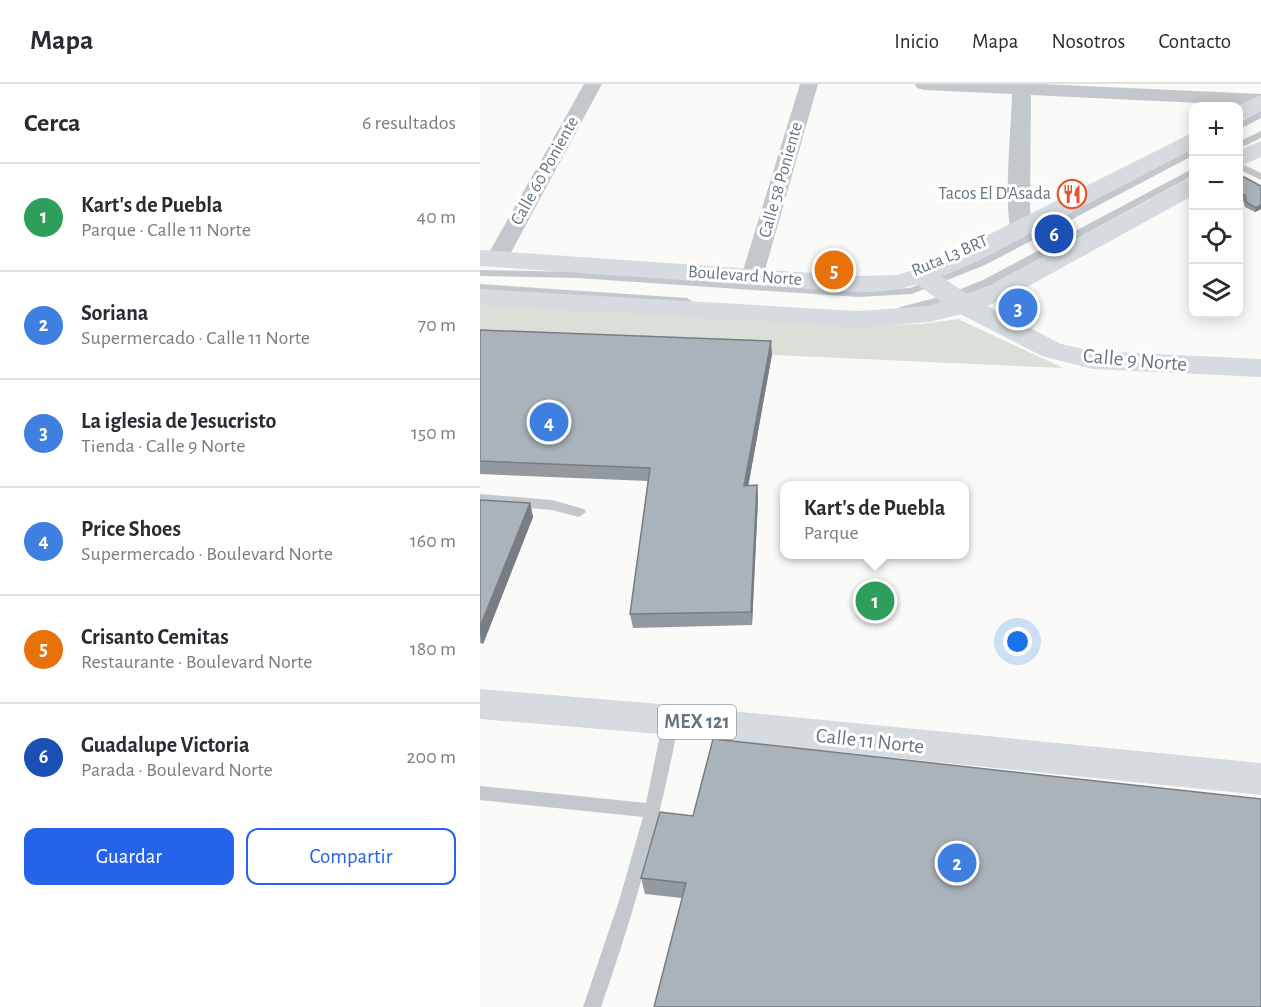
<!DOCTYPE html>
<html lang="es">
<meta charset="utf-8">
<style>
body{margin:0;font-family:"Alegreya Sans",sans-serif;background:#f7f7f7;color:#2b2b33}
.controls{position:absolute;right:18px;top:18px;display:grid;overflow:hidden;border-radius:12px;box-shadow:0 3px 15px #0003}
.controls button{width:54px;height:54px;display:grid;place-items:center;padding:0;border:0;border-bottom:2px solid #e1e1e2;background:#fff;color:#2b2b33;font:30px sans-serif}
.you{position:absolute;left:538px;top:558px;width:21px;height:21px;margin:-15px;border:4px solid #fff;border-radius:50%;background:#1a73e8;box-shadow:0 0 0 9px #1a73e833}
.badge{display:grid;place-items:center;width:39px;height:39px;border-radius:50%;background:#2563eb;color:#fff;font-size:20px;font-weight:700}
.pin{position:absolute;translate:-50% -50%;border:3px solid #fff;box-shadow:0 2px 6px #0006}
.popup{position:absolute;left:300px;top:397px;width:189px;height:78px;box-sizing:border-box;display:grid;place-content:center;border-radius:12px;background:#fff;filter:drop-shadow(0 2px 4px #0005);font-size:20px;white-space:nowrap;color:#7c7c81}
.popup b{font-size:22px;color:#2b2b33}
.popup::after{content:'';position:absolute;left:50%;top:100%;margin-left:-12px;border:12px solid transparent;border-top-color:#fff}
.list{margin:0;padding:0;list-style:none}
h2{display:flex;justify-content:space-between;align-items:center;height:78px;margin:0;padding:0 24px;font-size:26px}
h2 small{font-size:20px;font-weight:400;color:#7c7c81}
.list li{display:grid;grid-template-columns:39px 1fr auto;gap:18px;align-items:center;box-sizing:border-box;height:108px;padding:0 24px;border-top:2px solid #e1e1e2}
.list b{display:block;font-size:22px;white-space:nowrap}
.list p{margin:0;font-size:20px;white-space:nowrap;color:#7c7c81}
.list em{font-size:20px;font-style:normal;color:#7c7c81}
.actions{display:flex;gap:12px;padding:18px 24px}
.actions a{flex:1;padding:14px 0;border:2px solid #2563eb;border-radius:12px;text-align:center;font-size:21px;color:#2563eb}
.actions .main{background:#2563eb;color:#fff}
.icon{flex:none;width:33px;height:33px;fill:none;stroke:currentColor;stroke-width:2;stroke-linecap:round;stroke-linejoin:round}
.map{position:relative;flex:none;width:781px;height:923px;overflow:hidden}
header{display:flex;align-items:center;gap:36px;box-sizing:border-box;height:84px;padding:0 30px;background:#fff;border-bottom:2px solid #e1e1e2}
header strong{font-size:28px}
nav{display:flex;gap:33px;margin-inline-start:auto;font-size:21px}
main{display:flex}
aside{flex:1;background:#fff}
.map>svg:first-child{display:block}
</style>
<header>
<strong>Mapa</strong>
<nav><a>Inicio</a><a>Mapa</a><a>Nosotros</a><a>Contacto</a></nav>
</header>
<main>
<aside>
<h2>Cerca<small>6 resultados</small></h2>
<ul class="list">
<li><span class="badge" style="background:#2e9e5b">1</span><div><b>Kart's de Puebla</b><p>Parque · Calle 11 Norte</p></div><em>40 m</em></li>
<li><span class="badge" style="background:#3f7fe0">2</span><div><b>Soriana</b><p>Supermercado · Calle 11 Norte</p></div><em>70 m</em></li>
<li><span class="badge" style="background:#3f7fe0">3</span><div><b>La iglesia de Jesucristo</b><p>Tienda · Calle 9 Norte</p></div><em>150 m</em></li>
<li><span class="badge" style="background:#3f7fe0">4</span><div><b>Price Shoes</b><p>Supermercado · Boulevard Norte</p></div><em>160 m</em></li>
<li><span class="badge" style="background:#e8710a">5</span><div><b>Crisanto Cemitas</b><p>Restaurante · Boulevard Norte</p></div><em>180 m</em></li>
<li><span class="badge" style="background:#1a4fb4">6</span><div><b>Guadalupe Victoria</b><p>Parada · Boulevard Norte</p></div><em>200 m</em></li>
</ul>
<div class="actions"><a class="main">Guardar</a><a>Compartir</a></div>
</aside>
<div class="map">
<svg width="781" height="923" viewBox="0 0 781 923">
<rect width="100%" height="100%" fill="#fafaf8"/>
<path fill="#dadfd7" d="M0 220 368 241 442 240 478 235 583 284 0 258Z"/>
<g fill="none" stroke-linecap="round" stroke-linejoin="round">
<g fill="#c3c8cc" fill-rule="evenodd">
<path d="M781 27V34L758 46V39Z"/>
<path d="M781 47V54L758 65V58Z"/>
<path d="M714 64V71L505 181 432 210 378 213 97 194 0 192V186L97 188 378 207 430 204 497 177Z"/>
<path d="M758 78 781 89V96L758 85Z"/>
<path d="M714 84V91L511 201 471 217 424 228 418 225 420 223 463 212 503 196Z"/>
<path d="M758 117 763 118V122L758 123Z"/>
<path d="M0 200 207 214 212 217 207 220 0 206Z"/>
<path d="M0 410 72 416 104 425 106 428 99 433 72 426 0 420Z"/>
<path d="M191 630 196 632 199 636C181 734 154 829 121 923H103L139 817 163 733 0 716V702L166 719 183 636 186 632Z"/>
</g>
<g fill="#c3c8cc" fill-rule="evenodd">
<path d="M104 0H122L28 174 25 179 17 181 9 179 6 174Z"/>
<path d="M320 0H338L283 193 280 198 272 200 264 198 261 193Z"/>
<path d="M435 0H561L781 10V22L551 11 550 124 552 146 549 151 541 152 533 151C522 135 532 35 532 10L444 6 437 4Z"/>
</g>
<path fill="#d6dbdf" fill-rule="evenodd" d="M443 184 452 186 494 215 581 260 613 267 781 275V293L613 285 562 272 474 227 434 198 430 192 434 186Z"/>
<g fill="#d6dbdf" fill-rule="evenodd">
<path d="M781 11V27L758 38 757 22Z"/>
<path d="M714 48V64C665 90 616 115 567 140 506 172 446 211 375 208L0 182V166L375 192 418 191 454 178Z"/>
<path d="M781 57V73L758 83V67Z"/>
<path d="M714 94V111L525 215 494 227 450 238 378 243 0 221V205L378 227 449 222 507 203 706 96Z"/>
<path d="M0 605 191 621 781 679V711L191 651 0 635Z"/>
</g>
</g>
<g fill="#929a9f">
<path d="M759 95 781 102V125L775 128 765 123 763 116 759 115Z"/>
<path d="M0 246 292 270 268 402 277 401 278 415 272 541 153 544 150 530 168 397 0 390Z"/>
<path d="M0 416 50 419 53 433 3 560 0 559Z"/>
<path d="M781 715 202 814 165 810 161 794 213 732Z"/>
</g>
<g fill="#777d82">
<path d="M781 121V125L775 128 776 124Z"/>
<path d="M291 257 292 270 266 415 264 402Z"/>
<path d="M277 401 278 415 272 541 271 528Z"/>
<path d="M50 419 53 433 3 560 0 550V543Z"/>
</g>
<g fill="#aab3b9" stroke="#777d82" stroke-width="1.5">
<path d="M764 93 781 102V121L776 124 766 118 765 111H759V95Z"/>
<path d="M0 246 291 257 264 402 277 401 271 528 150 530 170 384 0 377Z"/>
<path d="M0 416 50 419 0 543Z"/>
<path d="M233 655 781 715V923H174L206 799 161 794 180 728 213 732Z"/>
</g>
<defs>
<g id="restaurant-ring" transform="scale(1.5)"><circle r="9.5" fill="#fff" stroke="#e4572e" stroke-width="1.5"/><path d="M-5-6h1v4h1v-4h1v4h1v-4h1v5L-1.5 .5V6h-2V.5L-5-1ZM5-6V6H3V1.5H1.5Q1.5-4 5-6Z" fill="#e4572e"/></g>
</defs>
<g fill-rule="evenodd">
<use href="#restaurant-ring" x="592" y="110"/>
</g>
<g text-anchor="middle" dominant-baseline="central" stroke-width="6" stroke-linejoin="round" paint-order="stroke">
<g font-size="18" fill="#657683" stroke="#fff">
<text transform="translate(65 87) rotate(-61)">Calle 60 Poniente</text>
<text transform="translate(301 96) rotate(-74)">Calle 58 Poniente</text>
<text transform="translate(470 172) rotate(-23)">Ruta L3 BRT</text>
<text transform="translate(265 192) rotate(4)">Boulevard Norte</text>
</g>
<g font-size="18" fill="#657683" stroke="#fff" text-anchor="end">
<text x="571" y="110">Tacos El D'Asada</text>
</g>
<rect fill="#fff" stroke="#939fa8" stroke-width="1.5" x="178" y="621" width="78" height="34" rx="4.5"/>
<g font-size="20" font-weight="bold" fill="#657683">
<text x="217" y="638">MEX 121</text>
</g>
<g font-size="21" fill="#657683" stroke="#fff">
<text transform="translate(655 276) rotate(5)">Calle 9 Norte</text>
<text transform="translate(390 657) rotate(6)">Calle 11 Norte</text>
</g>
</g>
</svg>
<div class="controls">
<button>+</button>
<button>−</button>
<button><svg class="icon" aria-label="locate" viewBox="0 0 24 24"><circle cx="12" cy="12" r="6"/><path d="M12 2v4M12 18v4M2 12h4M18 12h4"/></svg></button>
<button><svg class="icon" aria-label="layers" viewBox="0 0 24 24"><path d="M12 4l9 5-9 5-9-5zM3 14l9 5 9-5"/></svg></button>
</div>
<div class="you"></div>
<div class="pin badge" style="left:395px;top:517px;background:#2e9e5b">1</div>
<div class="popup"><b>Kart's de Puebla</b>Parque</div>
<div class="pin badge" style="left:477px;top:779px;background:#3f7fe0">2</div>
<div class="pin badge" style="left:538px;top:224px;background:#3f7fe0">3</div>
<div class="pin badge" style="left:69px;top:338px;background:#3f7fe0">4</div>
<div class="pin badge" style="left:354px;top:186px;background:#e8710a">5</div>
<div class="pin badge" style="left:574px;top:150px;background:#1a4fb4">6</div>
</div>
</main>
